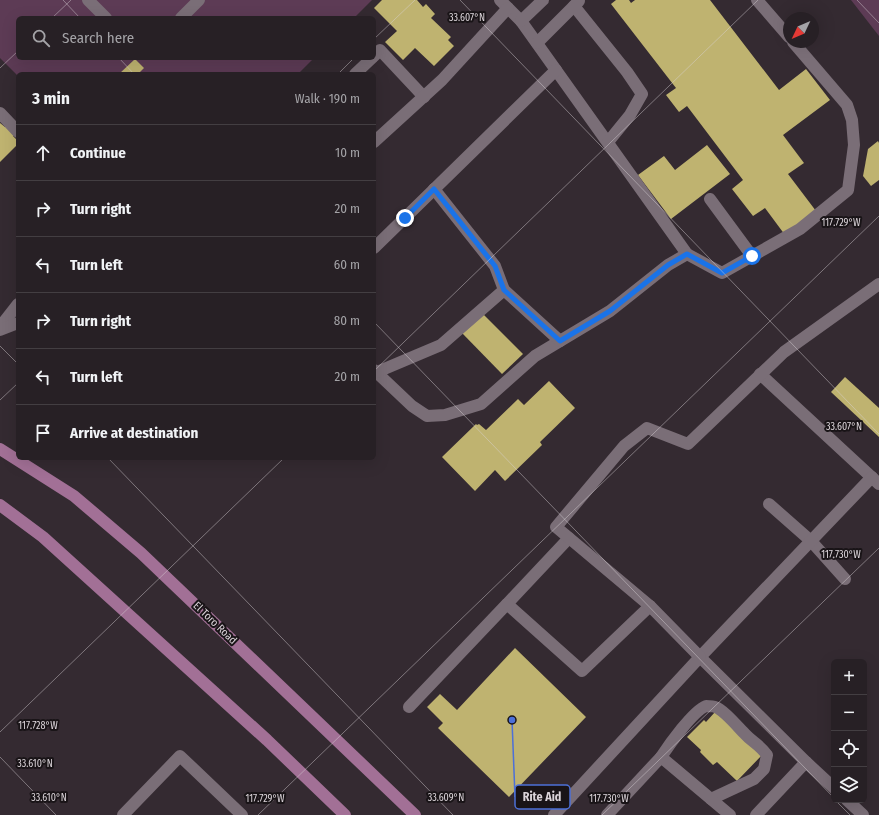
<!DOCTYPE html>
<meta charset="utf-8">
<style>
body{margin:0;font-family:"Fira Sans Condensed",sans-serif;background:#332d32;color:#f1f3f6}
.controls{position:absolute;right:12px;bottom:12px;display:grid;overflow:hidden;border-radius:6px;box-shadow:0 4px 16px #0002}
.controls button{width:36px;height:36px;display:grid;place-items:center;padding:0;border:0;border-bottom:1px solid #433e42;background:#272025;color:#f1f3f6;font:20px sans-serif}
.compass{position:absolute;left:783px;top:12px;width:36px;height:36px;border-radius:50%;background:#272025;box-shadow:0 4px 16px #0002;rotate:226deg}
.stop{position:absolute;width:12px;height:12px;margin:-9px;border:3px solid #1a73e8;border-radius:50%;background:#fff}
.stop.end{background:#1a73e8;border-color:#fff;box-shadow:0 1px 4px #0008}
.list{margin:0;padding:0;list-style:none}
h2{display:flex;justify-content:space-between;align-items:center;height:52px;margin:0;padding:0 16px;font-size:17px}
h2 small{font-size:13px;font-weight:400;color:#a4a3a7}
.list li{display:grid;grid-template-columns:26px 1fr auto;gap:12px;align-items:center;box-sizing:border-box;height:56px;padding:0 16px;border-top:1px solid #433e42}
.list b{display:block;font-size:15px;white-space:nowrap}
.list em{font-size:13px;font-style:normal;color:#a4a3a7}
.icon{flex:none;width:22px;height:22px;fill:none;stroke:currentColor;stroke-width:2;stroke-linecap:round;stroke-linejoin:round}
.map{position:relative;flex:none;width:879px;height:815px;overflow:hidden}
.search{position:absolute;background:#272025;box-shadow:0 4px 16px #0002;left:16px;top:16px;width:360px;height:44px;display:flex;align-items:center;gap:10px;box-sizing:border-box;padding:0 14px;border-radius:6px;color:#a4a3a7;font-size:15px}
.panel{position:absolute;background:#272025;box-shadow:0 4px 16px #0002;left:16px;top:72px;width:360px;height:388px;border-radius:6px}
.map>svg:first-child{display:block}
</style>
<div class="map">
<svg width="879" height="815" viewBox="0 0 879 815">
<rect width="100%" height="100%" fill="#342a31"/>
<g fill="#5d3b55">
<path d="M0 0H372L354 18H18V58H314L298 74H18V76L0 58Z"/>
<path d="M851 0H879V36Z"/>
</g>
<g fill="#bfb370">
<path d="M382 0H417L423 7 426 4 435 14 431 18 451 37 448 40 454 46 434 66 415 48 403 60 385 42 397 31 374 8Z"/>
<path d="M616 0H629L631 3 635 0H710L779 90 806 69 830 100 783 135 804 163 788 174 816 211 785 235 765 208 753 216 732 189 743 180 687 106 679 112 666 95 676 88 611 4Z"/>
<path d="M135 59 144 68 138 74H119Z"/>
<path d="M0 123 5 127 7 125 15 133 13 136 18 141V144L0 162Z"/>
<path d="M878 141 879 143V180L871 186 863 176 868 149Z"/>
<path d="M707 145 730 174 671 219 638 175 664 156 675 170Z"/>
<path d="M482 313 523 354 502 374 462 333Z"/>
<path d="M845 377 879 408V437L831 392Z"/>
<path d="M549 381 575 408 540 442 542 445 505 481 495 470 475 491 442 457 476 424 477 425 479 424 486 430 518 399 524 405Z"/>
<path d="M515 648 586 717 509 797 438 728 443 723 427 707 440 694 457 710Z"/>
<path d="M715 712 763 754 737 781 717 762 713 765 700 752 701 750 687 737 704 720 706 722Z"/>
</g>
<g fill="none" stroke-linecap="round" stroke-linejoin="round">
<g stroke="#7a6e77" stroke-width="12">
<path d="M88 0 106 18"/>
<path d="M500 0 521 21 687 254"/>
<path d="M757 0 789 37"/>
<path d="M574 6 627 72 642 94 630 115 608 142"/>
<path d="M181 18 199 0"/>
<path d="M521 21 543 0"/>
<path d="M537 43 579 1"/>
<path d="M374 56 380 50 424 97"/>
<path d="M355 74 372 58"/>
<path d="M0 113 18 132"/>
<path d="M374 142 442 80 508 8"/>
<path d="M434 189 495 266 504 290"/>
<path d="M710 199 752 256"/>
<path d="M374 248 556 70"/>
<path d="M0 327 18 304"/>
<path d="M0 330 18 323"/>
<path d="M374 370 412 406 427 416 445 415 481 404 535 356 610 311 668 265 687 254 722 273 800 229 848 190 854 145 852 120 847 105 793 42"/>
<path d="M377 372 441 345 504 290 560 341"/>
<path d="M760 374 879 484"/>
<path d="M769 504 811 541 845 579"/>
<path d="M507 604 569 538"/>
<path d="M409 707 507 604 582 671 650 606"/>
<path d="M661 757C669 745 693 711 706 706 708 706 713 706 715 707 723 709 738 727 745 734 752 742 759 744 767 755L764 769 754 779 711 799"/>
<path d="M806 762 700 657 872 477"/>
<path d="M847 800 863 815"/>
<path d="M123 815 180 756 242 815"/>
<path d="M554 815 700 657 650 606 556 527 624 446 647 428 688 444 784 352 879 284"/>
<path d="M607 815 661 757 730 815"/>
<path d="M756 815 806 762 834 788"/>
</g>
<g stroke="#a27096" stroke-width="12">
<path d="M0 449 74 496 141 553 415 815"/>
<path d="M0 505 43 537 267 740 345 815"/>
</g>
</g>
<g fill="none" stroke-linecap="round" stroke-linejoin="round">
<path stroke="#1a73e8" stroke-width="5" d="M405 218 434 189 495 266 504 290 560 341 610 311 668 265 687 254 722 273 752 256"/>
</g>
<path fill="none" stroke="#dbd4d9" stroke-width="1" stroke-opacity="0.45" d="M63 0 80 18M460 0 879 434M857 0 879 23M52 18 71 0M374 39 415 0M119 58 134 74M0 68 18 51M338 74 354 58M374 322 834 798M0 346 18 364M374 371 758 0M0 400 18 383M108 458 453 815M0 732 284 458M0 757 56 815M835 800 850 815M258 815 879 216M602 815 879 548"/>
<g text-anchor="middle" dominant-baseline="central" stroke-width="4" stroke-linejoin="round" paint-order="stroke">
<g font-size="11" fill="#dbd4d9" stroke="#191417">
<text transform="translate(215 623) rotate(44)">El Toro Road</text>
</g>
</g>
<g font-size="10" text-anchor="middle" fill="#dbd4d9" stroke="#191417" stroke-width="4" stroke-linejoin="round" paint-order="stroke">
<text x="467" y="21">33.607°N</text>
<text x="841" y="226">117.729°W</text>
<text x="844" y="430">33.607°N</text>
<text x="841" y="558">117.730°W</text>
<text x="38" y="729">117.728°W</text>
<text x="35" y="767">33.610°N</text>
<text x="49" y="801">33.610°N</text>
<text x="446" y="801">33.609°N</text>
<text x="265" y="802">117.729°W</text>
<text x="609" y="802">117.730°W</text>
</g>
<path fill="none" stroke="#4c70d8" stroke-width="1.5" d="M512 720L515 797"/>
<circle fill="#4c70d8" stroke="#191417" stroke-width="1.5" cx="512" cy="720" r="4"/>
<rect fill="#191417" stroke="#4c70d8" stroke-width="1.5" x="515" y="785" width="55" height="24" rx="4"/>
<g font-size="12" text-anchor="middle" font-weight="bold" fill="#dbd4d9">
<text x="542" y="801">Rite Aid</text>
</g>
</svg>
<div class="controls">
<button>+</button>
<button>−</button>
<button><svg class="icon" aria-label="locate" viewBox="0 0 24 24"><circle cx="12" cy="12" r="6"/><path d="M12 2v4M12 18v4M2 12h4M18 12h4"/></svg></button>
<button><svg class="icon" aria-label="layers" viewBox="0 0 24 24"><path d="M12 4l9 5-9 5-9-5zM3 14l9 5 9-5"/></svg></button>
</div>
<svg class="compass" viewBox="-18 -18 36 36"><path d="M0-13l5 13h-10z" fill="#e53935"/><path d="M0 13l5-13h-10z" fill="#a4a3a7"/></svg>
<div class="stop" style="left:752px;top:256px"></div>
<div class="stop end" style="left:405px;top:218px"></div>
<div class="search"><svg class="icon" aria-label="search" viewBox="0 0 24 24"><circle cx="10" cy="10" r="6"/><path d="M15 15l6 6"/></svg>Search here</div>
<section class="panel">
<h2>3 min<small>Walk · 190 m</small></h2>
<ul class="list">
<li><svg class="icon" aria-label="ahead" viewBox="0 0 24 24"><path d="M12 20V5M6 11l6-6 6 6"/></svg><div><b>Continue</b></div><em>10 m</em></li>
<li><svg class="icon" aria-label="right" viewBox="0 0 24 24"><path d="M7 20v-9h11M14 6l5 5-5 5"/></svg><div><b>Turn right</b></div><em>20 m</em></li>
<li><svg class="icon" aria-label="left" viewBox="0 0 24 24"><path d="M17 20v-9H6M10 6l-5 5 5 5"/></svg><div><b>Turn left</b></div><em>60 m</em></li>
<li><svg class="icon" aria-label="right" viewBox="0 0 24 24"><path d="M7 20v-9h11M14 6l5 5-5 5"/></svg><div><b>Turn right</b></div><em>80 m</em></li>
<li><svg class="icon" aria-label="left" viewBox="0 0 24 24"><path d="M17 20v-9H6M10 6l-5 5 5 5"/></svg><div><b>Turn left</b></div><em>20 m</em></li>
<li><svg class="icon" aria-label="arrive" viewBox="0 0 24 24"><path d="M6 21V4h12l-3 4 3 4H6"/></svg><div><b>Arrive at destination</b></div></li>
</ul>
</section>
</div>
